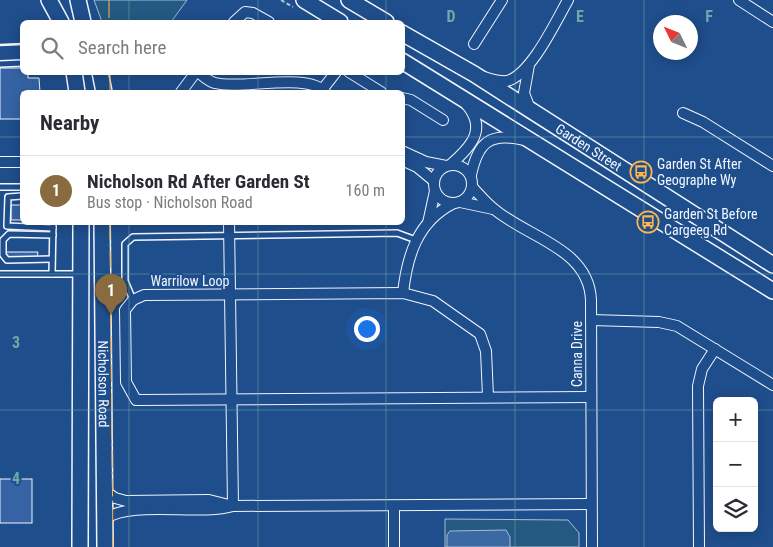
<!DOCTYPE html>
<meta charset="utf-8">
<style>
body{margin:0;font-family:"Roboto Condensed",sans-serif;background:#f7f7f7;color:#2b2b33}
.controls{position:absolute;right:15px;bottom:15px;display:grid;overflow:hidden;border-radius:8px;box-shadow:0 2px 12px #0003}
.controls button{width:45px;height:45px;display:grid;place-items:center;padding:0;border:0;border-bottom:1px solid #e1e1e2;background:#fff;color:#2b2b33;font:25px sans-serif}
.compass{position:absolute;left:653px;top:15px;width:45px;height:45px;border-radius:50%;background:#fff;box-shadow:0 2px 12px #0003;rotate:313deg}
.you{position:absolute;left:366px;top:328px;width:18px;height:18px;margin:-12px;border:4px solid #fff;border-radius:50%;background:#1a73e8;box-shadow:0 0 0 8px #1a73e833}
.badge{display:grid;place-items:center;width:32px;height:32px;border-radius:50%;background:#8a6a3f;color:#fff;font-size:16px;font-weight:700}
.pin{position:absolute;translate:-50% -41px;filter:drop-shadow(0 1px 2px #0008)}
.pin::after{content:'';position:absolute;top:26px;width:18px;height:15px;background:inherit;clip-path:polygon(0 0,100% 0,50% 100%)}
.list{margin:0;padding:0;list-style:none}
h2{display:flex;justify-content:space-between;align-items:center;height:65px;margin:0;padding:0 20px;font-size:21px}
h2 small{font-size:16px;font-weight:400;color:#7c7c81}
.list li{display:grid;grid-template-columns:32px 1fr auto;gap:15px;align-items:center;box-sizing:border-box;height:70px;padding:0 20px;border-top:1px solid #e1e1e2}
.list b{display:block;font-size:19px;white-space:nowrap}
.list p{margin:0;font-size:16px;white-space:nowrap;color:#7c7c81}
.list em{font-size:16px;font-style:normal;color:#7c7c81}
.icon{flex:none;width:28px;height:28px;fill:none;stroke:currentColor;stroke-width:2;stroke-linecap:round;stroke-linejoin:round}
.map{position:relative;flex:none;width:773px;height:547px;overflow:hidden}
.search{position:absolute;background:#fff;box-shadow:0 2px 12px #0003;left:20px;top:20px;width:385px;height:55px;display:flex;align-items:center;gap:12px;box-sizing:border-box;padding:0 18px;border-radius:8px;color:#7c7c81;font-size:19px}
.panel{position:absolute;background:#fff;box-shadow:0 2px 12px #0003;left:20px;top:90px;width:385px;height:135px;border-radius:8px}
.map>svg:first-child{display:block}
</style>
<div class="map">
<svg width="773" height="547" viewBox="0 0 773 547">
<rect width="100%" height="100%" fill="#1f4e8c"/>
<g fill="#245a82" stroke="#a8bbd7">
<path d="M94 0H187L171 22H102Z"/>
<path d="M445 519 568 520 579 533V547H445Z"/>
</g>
<path fill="#3b69a3" stroke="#a8bbd7" d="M506 530 510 537V547H447V535L450 531Z"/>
<g fill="#3563a3" stroke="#f2f6ff">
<path d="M0 68H22V72H28V78H39L40 92H22V119H0Z"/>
<rect x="11" y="205" width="11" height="15"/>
<path d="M6 252H38L37 258H6Z"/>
<rect x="0" y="479" width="32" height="44"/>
</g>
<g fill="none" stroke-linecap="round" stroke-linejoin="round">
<g stroke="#f2f6ff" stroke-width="8">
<g id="service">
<path d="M0 64 22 63"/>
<path d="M0 187H22"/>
<path d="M22 196 8 197 7 226 53 228"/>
<path d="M52 259 7 260 3 255V240L9 234 53 235"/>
<path d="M0 274H79"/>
<path d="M52 274 53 222"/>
<path d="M133 300 125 281V244L133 237 397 233 416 240"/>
</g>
</g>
<g stroke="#f2f6ff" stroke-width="12">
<g id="minor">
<path d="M739 0 773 22"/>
<path d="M234 22 245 12 253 13 269 22"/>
<path d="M474 44 502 0"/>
<path d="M529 65 524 93 530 109"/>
<path d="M198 72C203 76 209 82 215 83 241 90 307 72 325 92"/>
<path d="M349 72 381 92"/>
<path d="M484 77C491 79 500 82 507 81 531 75 556 21 568 0"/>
<path d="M322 90 336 72"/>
<path d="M181 92 196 72"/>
<path d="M402 98 411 100 443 120"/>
<path d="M683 113 703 122 773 166"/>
<path d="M402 151 426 162 446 166"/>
<path d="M402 160 417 167 434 181"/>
<path d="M0 162H22"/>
<circle cx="453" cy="184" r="19"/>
<path d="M450 165C471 147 488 129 466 104"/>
<path d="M471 175C478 142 490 132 524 140"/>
<path d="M472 187C479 194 486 203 494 209 528 238 589 248 591 300L592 547"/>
<path d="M460 202 493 209"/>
<path d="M229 222 233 506"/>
<path d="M428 223 435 191"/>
<path d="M403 293C407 257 417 221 454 203"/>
<path d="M591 320 659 322 677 326 773 385"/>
<path d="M488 396 486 351 480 334 433 301 403 293 144 295 133 300 125 310 126 382 136 400 591 397"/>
<path d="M105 491 115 498 126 501 209 500 233 506"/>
<path d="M105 519C131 500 199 516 233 506L591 504"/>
<path d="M394 547V506"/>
<path d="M699 547 698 386 702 369 715 349"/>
</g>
</g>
<g stroke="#f2f6ff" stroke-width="18">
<g id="primary">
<path d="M49 0 61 22"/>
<path d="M78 0 83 22"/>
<path d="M304 0 340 22"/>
<path d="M349 0 386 22"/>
<path id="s1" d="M402 33 474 74 773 265"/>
<path d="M402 61 773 291"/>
<path d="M74 72 77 92"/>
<path d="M100 72 104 92"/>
<path id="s2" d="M102 222 105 547"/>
<path d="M80 547 81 222"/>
</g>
</g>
<path stroke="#b3c4dc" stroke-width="2" stroke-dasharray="4 2.5" stroke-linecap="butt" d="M281 0 293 7"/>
<use href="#service" stroke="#1f4e8c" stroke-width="5"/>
<use href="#minor" stroke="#1f4e8c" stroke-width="10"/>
<use href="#primary" stroke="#1f4e8c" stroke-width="15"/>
<path stroke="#f2f6ff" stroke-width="2.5" d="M0 45 22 44"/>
<g stroke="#ffb74d" stroke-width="1" stroke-dasharray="18 4 2.5 4" stroke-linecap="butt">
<path d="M109 0V22"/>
<path d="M110 72V92"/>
<path d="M110 222 113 547"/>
</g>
</g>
<path fill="none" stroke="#6aa9a8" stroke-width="1" stroke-opacity="0.55" d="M129 0V22M258 0V22M386 0V22M515 0V547M644 0V547M129 72V92M258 72V92M386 72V92M0 137H22M402 137H773M129 222V547M258 222V547M386 222V547M0 274H773M0 410H717M754 410H773"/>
<defs>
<g id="bus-ring" transform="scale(1.125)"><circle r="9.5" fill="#1f4e8c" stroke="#ffb74d" stroke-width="1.5"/><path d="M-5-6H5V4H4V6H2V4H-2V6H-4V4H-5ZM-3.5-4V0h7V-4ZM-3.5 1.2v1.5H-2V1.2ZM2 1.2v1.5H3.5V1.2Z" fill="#ffb74d"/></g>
</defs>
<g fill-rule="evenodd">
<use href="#bus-ring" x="641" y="172"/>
<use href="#bus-ring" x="648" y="222"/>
</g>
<g text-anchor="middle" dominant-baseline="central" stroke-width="4" stroke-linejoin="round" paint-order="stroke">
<g font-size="14" fill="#f2f6ff" stroke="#1f4e8c">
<text stroke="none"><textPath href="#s1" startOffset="219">Garden Street</textPath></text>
<text x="190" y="281">Warrilow Loop</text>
<text transform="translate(577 354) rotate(-90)">Canna Drive</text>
<text stroke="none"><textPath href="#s2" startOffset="162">Nicholson Road</textPath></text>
</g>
<g font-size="14" fill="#f2f6ff" stroke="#1f4e8c" text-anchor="start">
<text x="657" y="164">Garden St After<tspan x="657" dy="16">Geographe Wy</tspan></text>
<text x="664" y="214">Garden St Before<tspan x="664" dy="16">Cargeeg Rd</tspan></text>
</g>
</g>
<g font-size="16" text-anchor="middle" font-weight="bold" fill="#6aa9a8" stroke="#1f4e8c" stroke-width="4" stroke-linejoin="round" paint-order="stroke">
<text x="451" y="22">D</text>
<text x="580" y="22">E</text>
<text x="709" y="22">F</text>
<text x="16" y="348">3</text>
<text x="16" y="484">4</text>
</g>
</svg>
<div class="controls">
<button>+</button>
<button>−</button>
<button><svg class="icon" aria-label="layers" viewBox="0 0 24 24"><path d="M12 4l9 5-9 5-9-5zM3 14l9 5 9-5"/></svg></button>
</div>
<svg class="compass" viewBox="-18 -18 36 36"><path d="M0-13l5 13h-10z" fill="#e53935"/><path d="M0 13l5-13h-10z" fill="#7c7c81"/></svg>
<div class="you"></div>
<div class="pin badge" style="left:111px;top:315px">1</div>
<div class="search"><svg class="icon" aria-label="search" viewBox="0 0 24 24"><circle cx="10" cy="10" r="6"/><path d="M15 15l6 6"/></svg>Search here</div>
<section class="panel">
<h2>Nearby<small></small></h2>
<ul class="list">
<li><span class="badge">1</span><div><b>Nicholson Rd After Garden St</b><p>Bus stop · Nicholson Road</p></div><em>160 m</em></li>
</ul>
</section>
</div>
